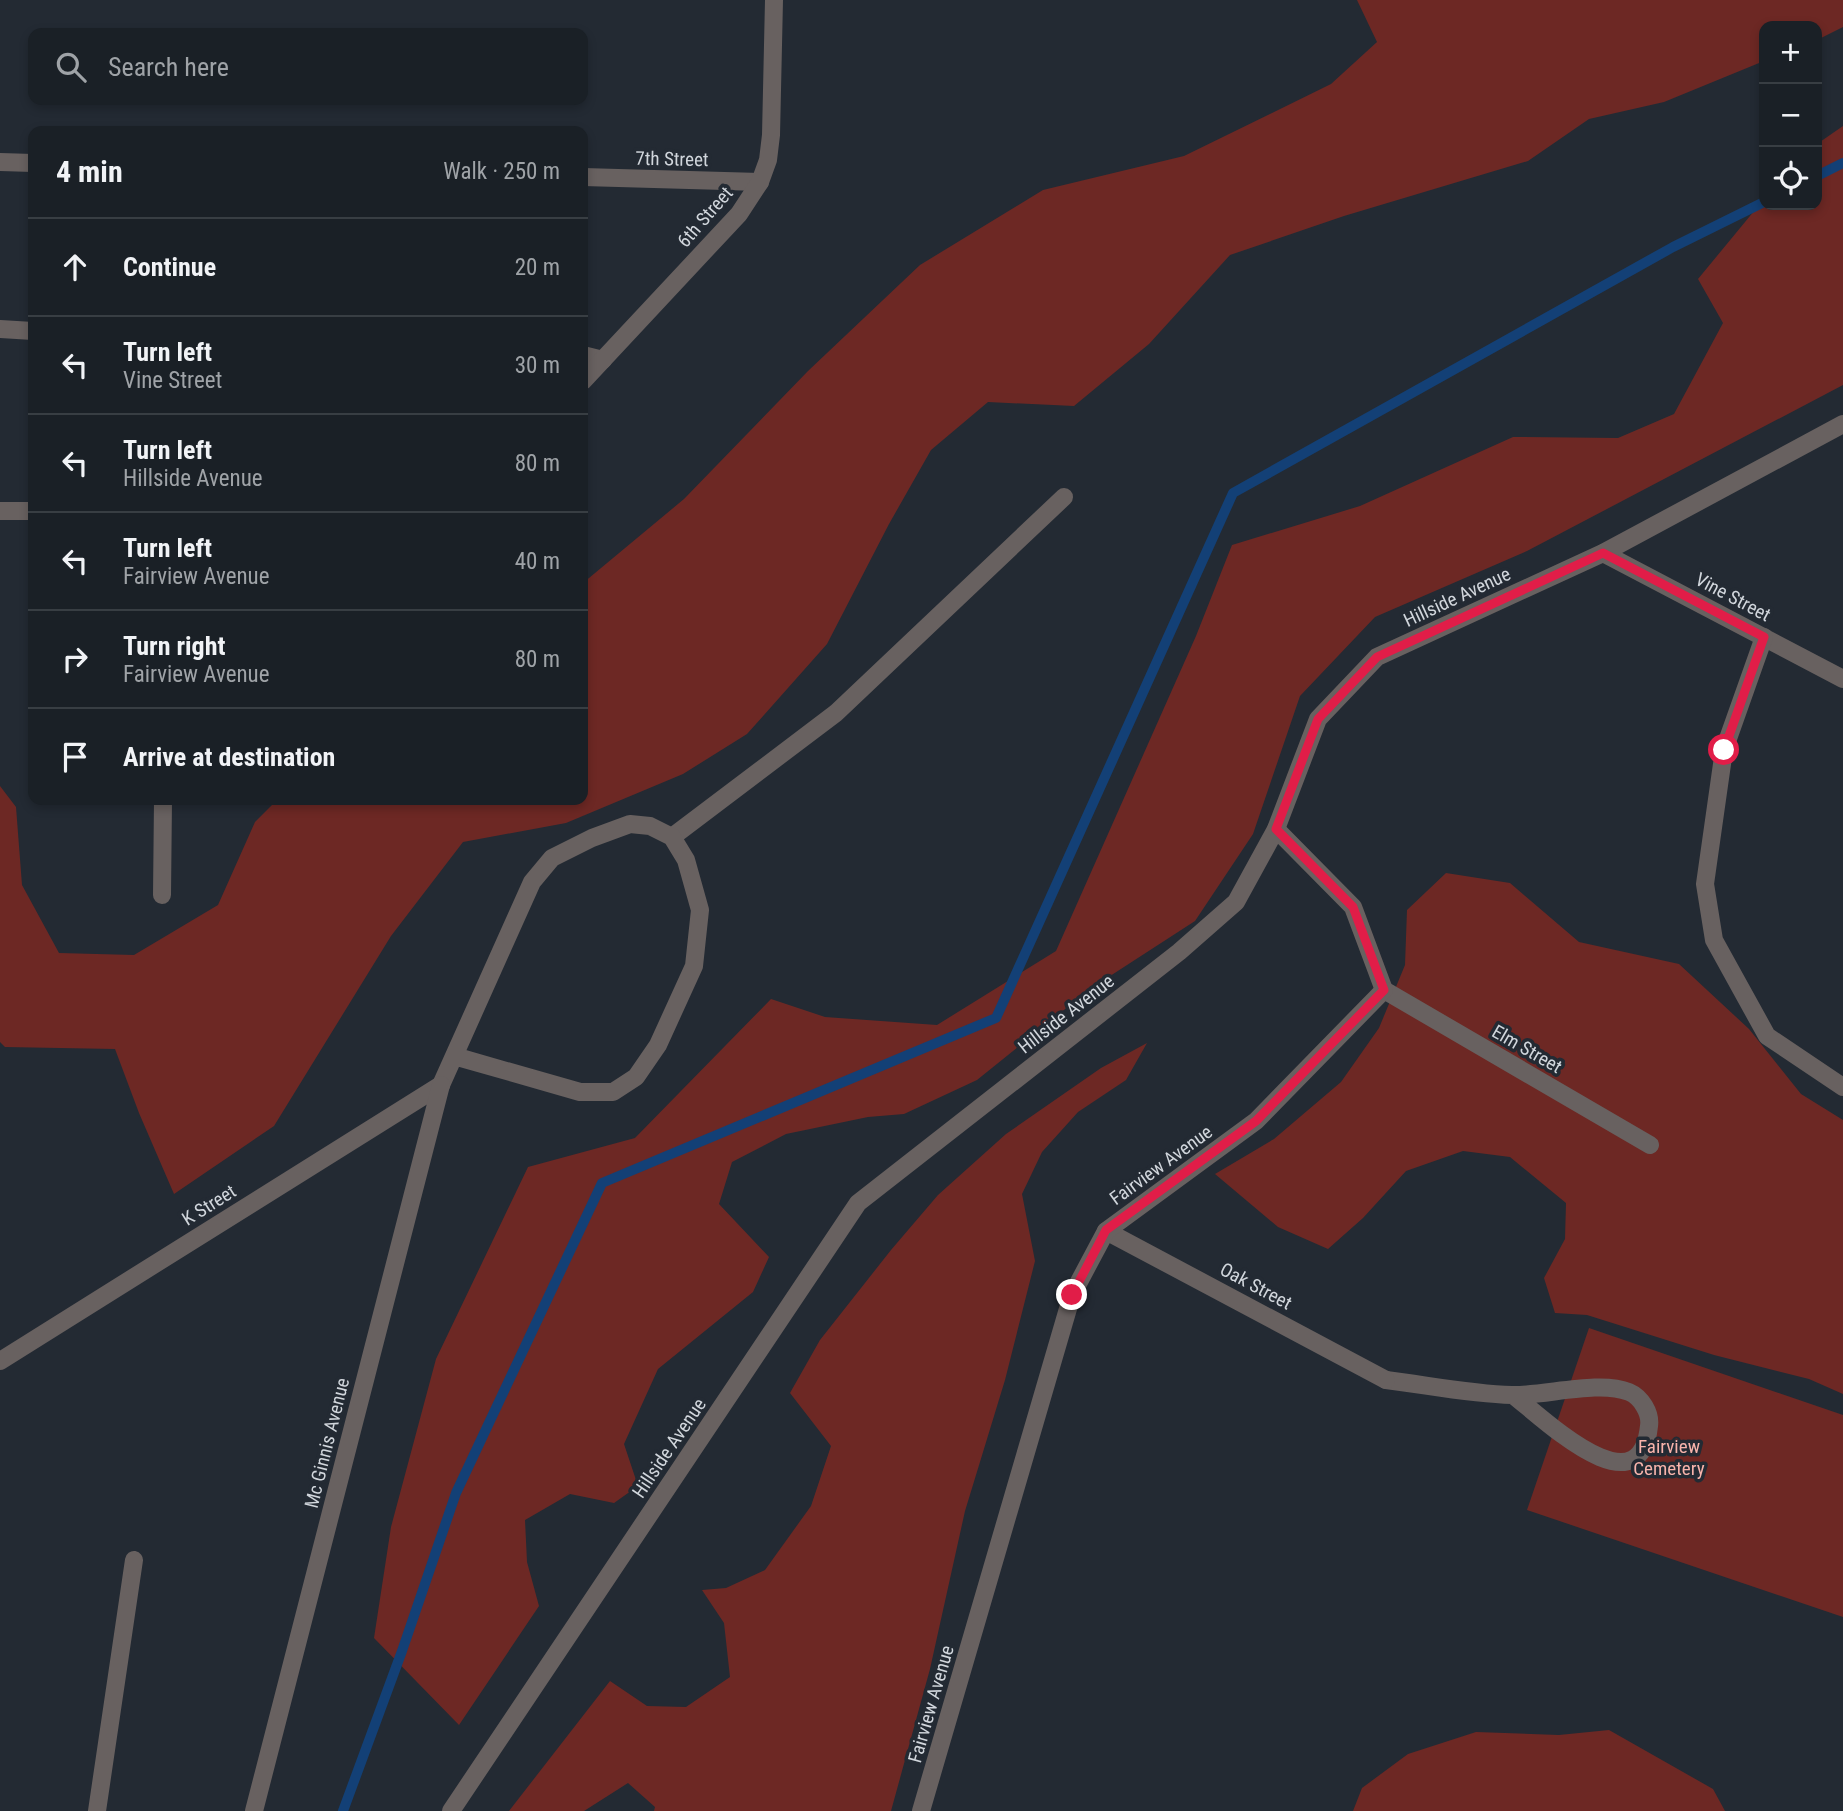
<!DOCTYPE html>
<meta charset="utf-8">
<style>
body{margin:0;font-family:"Roboto Condensed",sans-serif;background:#272d32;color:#f1f3f6}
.controls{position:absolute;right:21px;top:21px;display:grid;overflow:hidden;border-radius:14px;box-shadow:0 4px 10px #0003}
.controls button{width:63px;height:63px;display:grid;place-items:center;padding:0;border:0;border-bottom:2px solid #383e43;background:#1a2026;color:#f1f3f6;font:35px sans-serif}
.stop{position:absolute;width:21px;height:21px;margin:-16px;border:5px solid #e11d48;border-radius:50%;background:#fff}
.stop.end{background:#e11d48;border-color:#fff;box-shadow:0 2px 7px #0008}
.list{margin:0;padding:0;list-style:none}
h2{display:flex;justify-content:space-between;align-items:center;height:91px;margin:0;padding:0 28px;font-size:30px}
h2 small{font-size:23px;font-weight:400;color:#9fa3a7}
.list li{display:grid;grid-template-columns:46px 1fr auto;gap:21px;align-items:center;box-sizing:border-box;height:98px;padding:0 28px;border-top:2px solid #383e43}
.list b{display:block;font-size:26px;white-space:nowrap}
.list p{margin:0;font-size:23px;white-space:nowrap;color:#9fa3a7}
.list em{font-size:23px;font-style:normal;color:#9fa3a7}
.icon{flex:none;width:38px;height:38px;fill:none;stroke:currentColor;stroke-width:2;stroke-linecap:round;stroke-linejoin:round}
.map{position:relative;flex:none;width:1843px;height:1811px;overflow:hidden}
.search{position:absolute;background:#1a2026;box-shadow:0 4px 10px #0003;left:28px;top:28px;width:560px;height:77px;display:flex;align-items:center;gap:18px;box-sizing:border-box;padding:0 24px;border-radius:14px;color:#9fa3a7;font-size:26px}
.panel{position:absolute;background:#1a2026;box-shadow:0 4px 10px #0003;left:28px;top:126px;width:560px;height:679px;border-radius:14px}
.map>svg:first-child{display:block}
</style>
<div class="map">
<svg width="1843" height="1811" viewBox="0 0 1843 1811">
<rect width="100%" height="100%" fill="#232a33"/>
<g fill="#6d2824">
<path d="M1357 0H1843V27L1817 40V26H1764V61L1664 102 1589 119 1528 161 1344 216 1230 255 1149 344 1074 406 988 402 931 450 889 524 827 644 747 734 683 774 566 823 463 842 391 936 274 1126 174 1194 139 1113 115 1049 5 1047 0 1042V786L16 807 22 885 59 953 134 955 218 905 255 822 277 800H583V583L684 499 808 371 920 265 1043 190 1184 156 1331 84 1377 42Z"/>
<path d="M1843 126V385L1527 551 1375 617 1300 696 1253 834 1195 921 1090 989 977 1080 904 1114 868 1117 786 1134 732 1162 719 1204 769 1257 753 1292 658 1369 624 1444 638 1486 614 1503 570 1494 525 1520 527 1562 539 1606 459 1725 374 1638 391 1527 436 1359 528 1167 635 1138 771 999 825 1017 937 1025 1056 951 1196 636 1232 545 1360 506 1513 437 1618 438 1674 414 1723 323 1698 279 1764 199V205H1817V144Z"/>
<path d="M1446 873 1510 883 1579 942 1679 964 1749 1029 1801 1094 1843 1120V1394L1809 1379 1714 1355 1587 1315 1555 1313 1544 1278 1565 1239 1566 1203 1510 1157 1463 1151 1406 1171 1363 1218 1328 1249 1278 1227 1215 1174 1274 1139 1341 1082 1379 1028 1405 965 1407 910Z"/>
<path d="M1147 1043 1126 1080 1078 1112 1042 1152 1022 1194 1035 1261 1005 1380 965 1511 930 1669 891 1811H654L655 1807 628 1783 584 1811H509L610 1681 647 1706 686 1707 730 1677 724 1623 702 1590 726 1588 765 1570 811 1506 831 1446 790 1393 820 1340 891 1250 938 1195 1006 1134 1101 1068Z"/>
<path d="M1589 1328 1843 1415V1617L1527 1510Z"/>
<path d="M1609 1730 1713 1789 1725 1811H1353L1362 1788 1408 1754 1476 1732 1559 1735Z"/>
</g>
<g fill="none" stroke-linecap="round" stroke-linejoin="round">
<g stroke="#134076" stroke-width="10">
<path d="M1817 176 1843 163"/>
<path d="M343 1811 402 1651 456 1493 602 1183 996 1018 1233 493 1673 247 1764 202"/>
</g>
<g stroke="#686160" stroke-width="18">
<path d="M0 329 33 331"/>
<path d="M583 355 603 360"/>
<path d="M672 837 836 713 1064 497"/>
<path d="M441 1085 532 882 552 858 592 838 630 824 650 826 672 837 686 860 700 910 694 966 658 1045 636 1077 613 1092H580L454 1056"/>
<path d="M1386 1380C1427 1385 1470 1394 1512 1395 1545 1396 1599 1380 1629 1392 1641 1397 1651 1413 1649 1426 1640 1513 1543 1418 1513 1395"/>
<path d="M97 1811 134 1560"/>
</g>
<g stroke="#686160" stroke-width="18">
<path d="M0 162 33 163"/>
<path d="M583 177 760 182"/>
<path d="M583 381 739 214 760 182 768 160 771 135 774 0"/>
<path d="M0 511H33"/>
<path d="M1603 553 1843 679"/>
<path d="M1764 637 1724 750 1705 884 1714 940 1767 1036 1843 1087"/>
<path d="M1276 829 1353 907 1384 990"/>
<path d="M162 895 163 800"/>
<path d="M1384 990 1650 1145"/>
<path d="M1106 1231 1386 1380"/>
<path d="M0 1361 441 1085"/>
<path d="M254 1811 441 1085"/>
<path d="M451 1811 858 1203 1179 952 1236 902 1276 829 1318 719 1377 657 1603 553 1843 424"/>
<path d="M921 1811 1072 1295 1106 1231 1256 1121 1384 990"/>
</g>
</g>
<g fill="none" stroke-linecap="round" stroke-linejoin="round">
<path stroke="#e11d48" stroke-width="9" d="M1072 1295 1106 1230 1256 1121 1384 990 1353 907 1276 829 1318 719 1377 657 1603 553 1764 637 1724 750"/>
</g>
<g text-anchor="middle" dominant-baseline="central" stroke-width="7" stroke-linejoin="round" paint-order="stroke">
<g font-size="19" fill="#d1d6dc" stroke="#232a33">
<text transform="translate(672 159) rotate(1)">7th Street</text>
<text transform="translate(705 217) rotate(-49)">6th Street</text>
<text transform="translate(1457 597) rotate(-25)">Hillside Avenue</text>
<text transform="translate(1733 597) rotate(28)">Vine Street</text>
<text transform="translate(1066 1014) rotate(-38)">Hillside Avenue</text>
<text transform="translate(1527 1049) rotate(30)">Elm Street</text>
<text transform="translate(1161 1165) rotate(-36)">Fairview Avenue</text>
<text transform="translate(209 1205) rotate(-32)">K Street</text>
<text transform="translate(1256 1286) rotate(28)">Oak Street</text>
<text transform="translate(327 1443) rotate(-76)">Mc Ginnis Avenue</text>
<text transform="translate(669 1448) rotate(-56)">Hillside Avenue</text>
<text transform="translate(931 1704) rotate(-74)">Fairview Avenue</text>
</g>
<g font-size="19" fill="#f7b3ab" stroke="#232a33">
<text x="1669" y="1446">Fairview<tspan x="1669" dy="22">Cemetery</tspan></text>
</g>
</g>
</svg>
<div class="controls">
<button>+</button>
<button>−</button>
<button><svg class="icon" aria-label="locate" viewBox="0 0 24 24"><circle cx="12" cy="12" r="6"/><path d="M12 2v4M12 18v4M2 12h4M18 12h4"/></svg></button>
</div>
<div class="stop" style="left:1724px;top:750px"></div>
<div class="stop end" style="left:1072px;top:1295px"></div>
<div class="search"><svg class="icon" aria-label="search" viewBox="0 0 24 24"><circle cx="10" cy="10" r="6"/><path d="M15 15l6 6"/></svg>Search here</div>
<section class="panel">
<h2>4 min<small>Walk · 250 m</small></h2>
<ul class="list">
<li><svg class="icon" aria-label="ahead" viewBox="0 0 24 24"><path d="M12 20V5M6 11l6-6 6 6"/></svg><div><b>Continue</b></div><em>20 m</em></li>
<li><svg class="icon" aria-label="left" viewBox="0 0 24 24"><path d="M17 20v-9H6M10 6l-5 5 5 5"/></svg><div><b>Turn left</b><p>Vine Street</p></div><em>30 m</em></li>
<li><svg class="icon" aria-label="left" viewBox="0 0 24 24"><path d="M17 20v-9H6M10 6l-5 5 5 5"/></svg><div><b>Turn left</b><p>Hillside Avenue</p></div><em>80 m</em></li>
<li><svg class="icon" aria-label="left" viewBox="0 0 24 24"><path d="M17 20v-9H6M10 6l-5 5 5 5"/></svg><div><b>Turn left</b><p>Fairview Avenue</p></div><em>40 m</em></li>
<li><svg class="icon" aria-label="right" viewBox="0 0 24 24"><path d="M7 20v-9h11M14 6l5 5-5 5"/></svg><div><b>Turn right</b><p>Fairview Avenue</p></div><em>80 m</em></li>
<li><svg class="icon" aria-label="arrive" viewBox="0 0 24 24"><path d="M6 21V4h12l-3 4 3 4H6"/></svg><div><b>Arrive at destination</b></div></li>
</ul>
</section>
</div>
